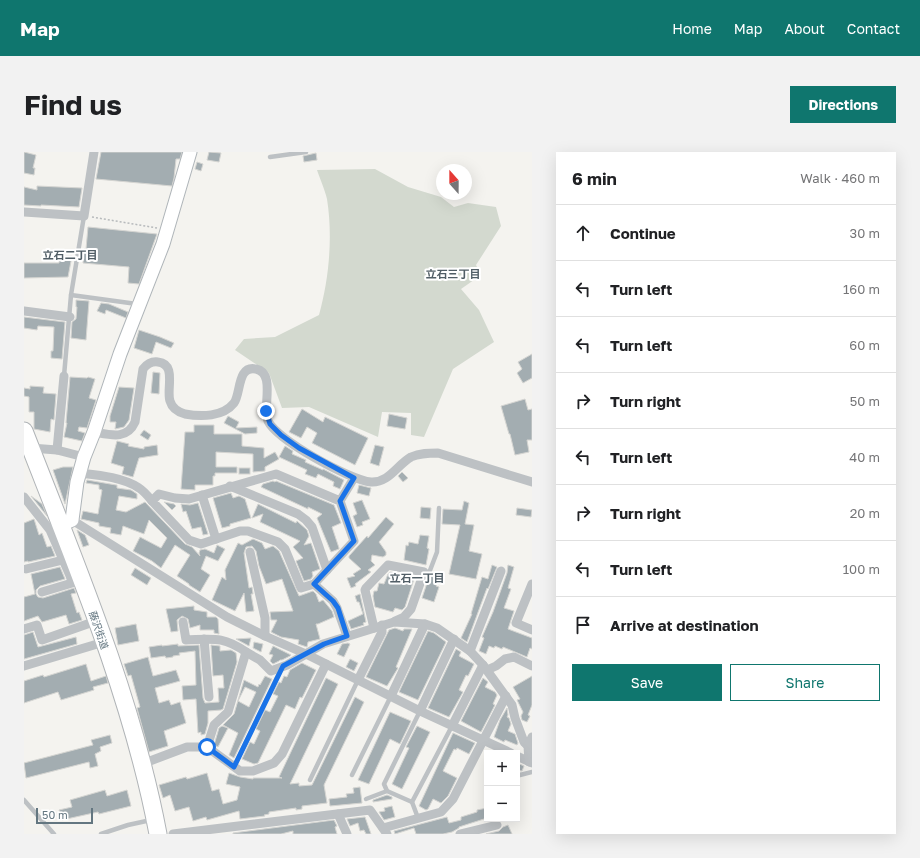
<!DOCTYPE html>
<meta charset="utf-8">
<style>
body{margin:0;font-family:"Golos Text","Noto Sans JP",sans-serif;background:#f2f2f2;color:#202124}
.controls{position:absolute;right:12px;bottom:12px;display:grid;overflow:hidden;border-radius:0px;box-shadow:0 4px 16px #0002}
.controls button{width:36px;height:36px;display:grid;place-items:center;padding:0;border:0;border-bottom:1px solid #e0e0e0;background:#fff;color:#202124;font:20px sans-serif}
.compass{position:absolute;left:412px;top:12px;width:36px;height:36px;border-radius:50%;background:#fff;box-shadow:0 4px 16px #0002;rotate:339deg}
.scale{position:absolute;left:12px;bottom:10px;width:57px;box-sizing:border-box;padding-left:4px;border:2px solid #637680;border-top:0;font-size:11px;line-height:14px;white-space:nowrap;color:#637680;-webkit-text-stroke:3px #fff;paint-order:stroke}
.stop{position:absolute;width:12px;height:12px;margin:-9px;border:3px solid #1a73e8;border-radius:50%;background:#fff}
.stop.end{background:#1a73e8;border-color:#fff;box-shadow:0 1px 4px #0008}
.list{margin:0;padding:0;list-style:none}
h2{display:flex;justify-content:space-between;align-items:center;height:52px;margin:0;padding:0 16px;font-size:17px}
h2 small{font-size:13px;font-weight:400;color:#757577}
.list li{display:grid;grid-template-columns:26px 1fr auto;gap:12px;align-items:center;box-sizing:border-box;height:56px;padding:0 16px;border-top:1px solid #e0e0e0}
.list b{display:block;font-size:15px;white-space:nowrap}
.list em{font-size:13px;font-style:normal;color:#757577}
.actions{display:flex;gap:8px;padding:12px 16px}
.actions a{flex:1;padding:9px 0;border:1px solid #0f766e;border-radius:0px;text-align:center;font-size:14px;color:#0f766e}
.actions .main{background:#0f766e;color:#fff}
.icon{flex:none;width:22px;height:22px;fill:none;stroke:currentColor;stroke-width:2;stroke-linecap:round;stroke-linejoin:round}
.map{position:relative;flex:none;width:508px;height:682px;overflow:hidden;border-radius:0px}
header{display:flex;align-items:center;gap:24px;box-sizing:border-box;height:56px;padding:0 20px;background:#0f766e;color:#fff}
header strong{font-size:19px}
nav{display:flex;gap:22px;margin-inline-start:auto;font-size:14px}
.intro{display:flex;align-items:center;justify-content:space-between;box-sizing:border-box;height:96px;padding:0 24px}
h1{margin:0;font-size:28px}
.button{padding:10px 18px;border-radius:0px;background:#0f766e;color:#fff;font-size:14px;font-weight:700}
main{display:flex;gap:24px;padding:0 24px}
aside{flex:1;background:#fff;border-radius:0px;box-shadow:0 4px 16px #0002}
.map>svg:first-child{display:block}
</style>
<header>
<strong>Map</strong>
<nav><a>Home</a><a>Map</a><a>About</a><a>Contact</a></nav>
</header>
<div class="intro"><h1>Find us</h1><a class="button">Directions</a></div>
<main>
<div class="map">
<svg width="508" height="682" viewBox="0 0 508 682">
<rect width="100%" height="100%" fill="#f4f3ef"/>
<path fill="#d3d9cf" d="M351 17 384 35 417 45 430 55 444 51 472 55 477 74 452 113 457 123 437 137 455 158 470 190 429 217 400 285 387 283V261L358 260 354 285 285 255 258 256 245 221 211 198 220 187 251 185 295 163C305 127 309 85 303 47 301 38 296 27 293 18Z"/>
<g fill="#a3adb1" stroke="#d5d5d2" fill-rule="evenodd">
<path d="M0 0 12 3 9 16H11L10 23 0 21Z"/>
<path d="M77 0H158L156 7H152L150 26 148 34 72 27Z"/>
<path d="M185 0 197 1 195 10 183 8Z"/>
<path d="M292 1 293 8 280 10 279 4Z"/>
<path d="M173 10 179 12 177 19 171 17Z"/>
<path d="M13 34 58 36 55 55 17 53V54L0 53V35L13 38Z"/>
<path d="M64 75 133 82 115 132 104 131 105 115 59 111 60 97H62Z"/>
<path d="M35 104H48L44 125 0 126V111H35Z"/>
<path d="M52 148 65 149 62 188 47 186 48 170 52 167 53 155H52Z"/>
<path d="M77 151 85 152 104 160 102 166 82 158 81 162 73 159Z"/>
<path d="M0 165 41 170 38 207 27 206V199H29L30 175 14 174 13 178 0 176Z"/>
<path d="M115 178 136 185 150 191 147 196 132 190 128 202 110 196Z"/>
<path d="M508 202V226L499 231 493 221 498 217 494 210Z"/>
<path d="M129 220 136 221 135 242 127 241Z"/>
<path d="M46 225 63 226 64 225 71 227 65 246 72 248 63 276 55 275 54 279 61 281 58 289 40 285 43 271H42Z"/>
<path d="M6 234 20 235 19 241 32 242 30 268 27 267 26 280 10 277V260H5V245L0 244V236L6 237Z"/>
<path d="M95 235 110 236 105 268 100 275 91 277 92 270H86V264Z"/>
<path d="M501 247 504 258 508 257V288H503L505 300 491 303 486 282H485L477 254Z"/>
<path d="M278 257 299 270 301 265 344 286 331 313 288 291 293 281 283 275 277 286 265 280Z"/>
<path d="M365 262 383 266 381 277 363 274Z"/>
<path d="M204 264 215 270 212 276 233 275V281L221 282 200 271Z"/>
<path d="M170 273H190V282H218V294L240 296V306L251 300 255 307 241 315V319L229 320V302L192 300V315H213V321H191V324H189V333H171V338L157 337 161 280H170Z"/>
<path d="M120 278 127 283 124 288 116 283Z"/>
<path d="M93 289 105 292 104 294 120 297V295L133 293 134 303 115 306 109 325 98 322 100 315 87 311Z"/>
<path d="M351 293 360 295 355 314 346 311Z"/>
<path d="M261 294 269 299 268 302 282 308 281 310 299 318V317L320 328 316 337 309 334 310 330 294 322 292 326 281 322 283 318 255 305Z"/>
<path d="M39 315H49L41 352 29 318Z"/>
<rect x="215" y="316" width="11" height="6"/>
<path d="M378 320 384 326 379 330 374 324Z"/>
<path d="M63 328 92 333H93V336L107 338 113 342V347L95 344 92 358 102 360 121 350 161 392 168 395 176 404 175 401 176 398 181 397 190 401 193 393 201 397 194 409 182 404 177 417 186 423 176 440 165 433V432L153 424 166 403 151 393 137 416 128 409 109 399 116 385 137 396 143 386 125 368 120 382 99 374 97 383 86 381 87 376 75 374V371L57 367 59 359 74 362 78 338 75 337V333L62 331Z"/>
<path d="M249 329 251 330 252 329 310 353 317 371 308 375 315 396V397L307 400 293 366 298 362 284 355V357L237 335 239 332Z"/>
<path d="M335 333 347 336 345 344 333 341Z"/>
<path d="M207 341 209 346 215 344 221 347 227 366 206 372V374L198 376 189 346Z"/>
<path d="M7 344 18 352 23 364Z"/>
<path d="M338 348 346 367 338 370 339 373 333 375 329 364 333 362 329 351Z"/>
<path d="M440 349 445 351 441 372 450 373 445 399 458 402 452 427 425 422 436 373 418 372 419 357 438 358Z"/>
<path d="M140 350 150 352 152 354 148 358Z"/>
<path d="M174 351 184 382 179 383 177 375 168 377 162 359 159 360 157 352 166 353Z"/>
<path d="M234 352 272 371 273 369 283 378 285 384 280 393 287 391 296 417 288 420 289 424 287 427 280 429 272 409 279 406 269 395 276 389 236 370 239 362 228 366Z"/>
<path d="M397 355 407 356 406 367 396 366Z"/>
<path d="M493 356 508 358 507 365 492 363Z"/>
<path d="M362 365 370 372 355 390 362 400V403L359 405 348 403 347 409 351 413 344 418 347 420 331 432 332 434 327 436 323 426 331 424 329 422 337 417 325 406V404L343 384 344 386Z"/>
<path d="M10 367 15 383 18 381 23 395 27 394 31 404 4 410V409L0 410V371Z"/>
<path d="M53 378 61 383 65 393 59 395Z"/>
<path d="M396 383 405 384 403 396 405 397 402 413 380 408 382 393 384 394 385 390 394 392Z"/>
<path d="M229 387 238 391 241 397 249 394 255 399 275 444 289 439 292 442 295 450 299 448 308 459 310 465 294 472H292L296 487 284 490 283 495 274 492 275 488 257 485 247 480 253 468H247L246 460 269 459 258 427 242 432 235 414 232 399 228 394 222 395 220 401 225 436 228 435 229 442H227L230 459 222 460 220 441 211 459 188 448 198 425 202 428 201 418 214 391 218 393Z"/>
<path d="M468 413 473 415 464 437 463 436 443 490 437 486 448 462H447L458 425 464 427Z"/>
<path d="M484 413 490 415 484 436 487 437 480 456 490 459 484 477 508 486V497L506 496 503 505 479 495 478 497 471 494 470 496 465 494 462 502 455 499 460 486 458 485 469 460 483 421Z"/>
<path d="M36 415 41 427 16 434 12 438V442L14 445 19 446 50 436 52 441 47 442 53 461 55 460 58 468 45 472 42 463 18 470 14 464 0 469V445L11 442 7 422Z"/>
<path d="M111 416 127 426 123 433 107 423Z"/>
<path d="M366 420 391 424 381 455 378 458 371 456 369 460 351 455 349 444 350 439H353L355 431 360 432 364 422Z"/>
<path d="M407 424 414 427 412 434 415 435 410 450 398 446 405 425Z"/>
<path d="M336 442 342 470 339 471 340 473 327 477 324 469 339 462 335 450H333L331 444Z"/>
<path d="M170 454V458L183 460V465H192L194 467 195 482 190 481V478H176V473L166 476 164 467 158 464 153 468 154 479 147 480 142 457Z"/>
<path d="M112 472 115 489 94 493 91 476Z"/>
<path d="M371 476 379 479 380 477H388L372 515 374 516 363 534 342 525 365 478Z"/>
<path d="M404 479 410 481 422 490 394 548 375 540Z"/>
<path d="M9 480 14 495 52 485 53 492 0 507V483Z"/>
<path d="M227 486 225 494 212 487Z"/>
<path d="M230 490 239 492 237 500 229 496Z"/>
<path d="M324 491 326 492 320 505 313 502 318 492Z"/>
<path d="M154 492V494L175 493 179 546 181 551 195 550 194 536H200L199 523 189 524 187 493 196 494V499L207 498 212 501 213 510 199 557 197 558 184 559V571L181 582 177 583V580L174 581 172 547 159 548 158 534 172 533 171 499 155 501 156 503 149 504V505L142 506 141 504 127 506 125 495 138 493V494Z"/>
<path d="M249 494 267 503 266 504 258 508H256L255 509 249 512 246 509 249 503 245 502Z"/>
<path d="M432 497 437 500 435 504 450 512 444 524 442 523 435 538 439 540 425 565 404 556Z"/>
<path d="M124 505 129 524 152 518 156 529 131 536 135 551 145 548 147 553 156 550 162 571 140 579 144 594 125 600 113 556 116 555 107 523 104 524 100 512Z"/>
<path d="M326 507 334 511 330 519 322 515Z"/>
<path d="M278 511 292 518 278 546 276 545 271 557 262 553 234 611 230 612 218 607 226 590 230 592 236 579 232 577 241 558 246 560 254 544 249 542 255 530 257 531 260 524 263 525 266 518Z"/>
<path d="M62 512 67 529 82 524 84 531 69 535 70 538 37 548 34 540 0 551V529L19 523 20 525Z"/>
<path d="M241 524 248 527 210 606 205 603 214 581 199 573 210 562 220 528 234 535 235 532 236 533ZM221 535 232 540 225 555 214 549Z"/>
<path d="M508 524V553L504 563 506 564 503 570 498 568 497 564 499 560 493 548 496 547 489 535Z"/>
<path d="M302 526 314 532 266 632 275 631V634L288 633 331 545 340 550 300 633 303 651 278 654V657L272 658V656L245 660V662L240 663 241 664 216 667 215 659 183 668 182 665 169 669 165 655 151 659 146 643 139 646 135 633 162 625 163 627 183 621 188 639 195 637 199 652 213 648 216 635 202 632 205 621 216 625 229 627V626H258L255 625Z"/>
<path d="M459 526 464 530 461 535 471 540 473 543 469 552 471 553 457 580 437 569Z"/>
<path d="M483 556 484 563 483 565 485 566 487 572 484 579 491 582 494 591 493 593 481 588 480 590 470 585 476 568Z"/>
<path d="M366 560 387 569 376 592 366 587 345 632 334 628Z"/>
<path d="M198 574 204 576 194 595 190 593 195 576Z"/>
<path d="M393 574 406 580 378 637 368 632 385 596 382 595Z"/>
<path d="M429 581 451 591 445 602 433 596 432 598 430 597 419 619 433 626 424 644 417 651 409 647 404 657 402 658 395 654Z"/>
<path d="M86 583 88 591 76 595 77 599 71 602 74 614 66 616 65 610 2 626 0 611 69 593 67 588Z"/>
<path d="M493 611 500 614 498 619 493 618Z"/>
<path d="M336 635 338 651 306 654 305 647 323 645 322 642 330 641 329 636Z"/>
<path d="M81 638 83 644 103 638 107 654 75 662 74 660 38 668 35 658 48 655 46 648Z"/>
<path d="M363 643 368 645V647L349 650V648Z"/>
<path d="M368 654 371 665 360 668 355 660 361 659 360 656Z"/>
<path d="M463 656V666L435 675V676L428 680 419 682H392L390 676 371 682 370 679 423 665 425 671 437 668V665L453 660V658Z"/>
<path d="M341 665 347 682H342L340 678 336 679 334 671 326 674 323 667Z"/>
<path d="M310 668 313 674 311 675 313 682H269V679L257 682H209V681Z"/>
<path d="M484 673 488 682H462L475 679 479 675Z"/>
</g>
<g fill="none" stroke-linecap="round" stroke-linejoin="round">
<g stroke="#afb5b9" stroke-width="15">
<path id="secondary" d="M37 373 48 368 53 330 60 305 70 280 96 202 139 92 166 0"/>
</g>
<g stroke="#b0b4b7" stroke-width="19">
<path id="highway" d="M0 279C51 410 108 544 134 682"/>
</g>
<path stroke="#b7babc" stroke-width="1.5" stroke-dasharray="2 2" stroke-linecap="butt" d="M68 65 133 76"/>
<g stroke="#bdc1c4" stroke-width="4.5">
<path d="M246 5 282 0"/>
<path d="M47 143 113 152"/>
<path d="M40 224 47 143 60 64"/>
<path d="M400 420 405 421 413 400 415 356"/>
<path d="M210 615 258 515"/>
<path d="M493 622 496 623 508 620"/>
<path d="M328 623 367 544"/>
<path d="M286 628 334 528"/>
<path d="M342 647 363 639"/>
<path d="M0 648 30 682"/>
<path d="M388 650 428 574"/>
<path d="M394 666 388 650 363 639 360 632 396 559"/>
<path d="M77 682 104 673 127 668"/>
</g>
<g stroke="#bdc1c4" stroke-width="9">
<path d="M0 60 60 64 70 0"/>
<path d="M0 159 46 165"/>
<path d="M70 280C87 283 103 288 111 270L119 217C123 212 127 209 134 210 153 212 142 238 146 249 148 256 154 260 161 262 177 265 199 265 210 251 217 242 213 213 232 217 252 221 238 255 244 269 253 288 326 328 347 330 365 331 373 313 387 305 396 301 405 301 414 301L508 330"/>
<path d="M7 296 33 298 60 305"/>
<path d="M33 298 40 224"/>
<path d="M55 321C73 323 99 325 115 336 120 339 124 344 128 349"/>
<path d="M252 322 316 349 330 389 290 432 277 436 261 397 254 390 224 379H216L177 392 165 388 128 349 135 342 151 346 165 347Z"/>
<path d="M206 334 274 362 282 368 288 375 303 418"/>
<path d="M178 343 192 387"/>
<path d="M0 345 26 378 47 426 55 423"/>
<path d="M316 349 330 326"/>
<path d="M48 368 203 465 241 484 282 502 396 559 487 601"/>
<path d="M226 400 241 466V484"/>
<path d="M2 417 39 408"/>
<path d="M290 432 309 449 313 456 323 484"/>
<path d="M508 432 492 471 508 478"/>
<path d="M18 440 48 431 47 426"/>
<path d="M159 470 162 488C189 487 199 484 222 500L204 560 190 573 183 595"/>
<path d="M350 476 341 438 342 436 364 413 400 420 387 457 380 465 371 469"/>
<path d="M0 477 13 473 18 488 72 469"/>
<path d="M180 487 185 545"/>
<path d="M446 499 477 419"/>
<path d="M222 500 236 508 247 519 263 513 299 492 370 470 401 472 413 476 446 499 459 513 488 553 491 566 500 590 504 594 505 610"/>
<path d="M0 514 80 490"/>
<path d="M463 518 472 514 481 507 490 505 508 514"/>
<path d="M334 528 358 480V473"/>
<path d="M367 544 401 472"/>
<path d="M396 559 430 487"/>
<path d="M428 574 459 513"/>
<path d="M504 594 508 585"/>
<path d="M493 604 508 611"/>
<path d="M118 612 163 595H183L216 619H229L250 611 258 602 302 512"/>
<path d="M314 662 323 682"/>
<path d="M359 676 417 660 429 647 482 544"/>
<path d="M149 682 346 658 363 682"/>
<path d="M436 682 473 673"/>
</g>
<use href="#secondary" stroke="#fff" stroke-width="13"/>
<use href="#highway" stroke="#fff" stroke-width="17"/>
</g>
<g fill="none" stroke-linecap="round" stroke-linejoin="round">
<path stroke="#1a73e8" stroke-width="5" d="M183 595 210 615 259 514 300 492 323 484 314 456 309 449 290 432 330 389 316 349 330 326 275 296 257 283 246 272 242 259"/>
</g>
<g text-anchor="middle" dominant-baseline="central" stroke-width="4" stroke-linejoin="round" paint-order="stroke">
<g font-size="10" fill="#637680" stroke="#fff">
<text transform="translate(75 478) rotate(71)">藤沢街道</text>
</g>
<g font-size="11" font-weight="bold" fill="#515e66" stroke="#fff">
<text x="46" y="102">立石二丁目</text>
<text x="429" y="121">立石三丁目</text>
<text x="393" y="425">立石一丁目</text>
</g>
</g>
</svg>
<div class="controls">
<button>+</button>
<button>−</button>
</div>
<svg class="compass" viewBox="-18 -18 36 36"><path d="M0-13l5 13h-10z" fill="#e53935"/><path d="M0 13l5-13h-10z" fill="#757577"/></svg>
<div class="scale">50 m</div>
<div class="stop" style="left:183px;top:595px"></div>
<div class="stop end" style="left:242px;top:259px"></div>
</div>
<aside>
<h2>6 min<small>Walk · 460 m</small></h2>
<ul class="list">
<li><svg class="icon" aria-label="ahead" viewBox="0 0 24 24"><path d="M12 20V5M6 11l6-6 6 6"/></svg><div><b>Continue</b></div><em>30 m</em></li>
<li><svg class="icon" aria-label="left" viewBox="0 0 24 24"><path d="M17 20v-9H6M10 6l-5 5 5 5"/></svg><div><b>Turn left</b></div><em>160 m</em></li>
<li><svg class="icon" aria-label="left" viewBox="0 0 24 24"><path d="M17 20v-9H6M10 6l-5 5 5 5"/></svg><div><b>Turn left</b></div><em>60 m</em></li>
<li><svg class="icon" aria-label="right" viewBox="0 0 24 24"><path d="M7 20v-9h11M14 6l5 5-5 5"/></svg><div><b>Turn right</b></div><em>50 m</em></li>
<li><svg class="icon" aria-label="left" viewBox="0 0 24 24"><path d="M17 20v-9H6M10 6l-5 5 5 5"/></svg><div><b>Turn left</b></div><em>40 m</em></li>
<li><svg class="icon" aria-label="right" viewBox="0 0 24 24"><path d="M7 20v-9h11M14 6l5 5-5 5"/></svg><div><b>Turn right</b></div><em>20 m</em></li>
<li><svg class="icon" aria-label="left" viewBox="0 0 24 24"><path d="M17 20v-9H6M10 6l-5 5 5 5"/></svg><div><b>Turn left</b></div><em>100 m</em></li>
<li><svg class="icon" aria-label="arrive" viewBox="0 0 24 24"><path d="M6 21V4h12l-3 4 3 4H6"/></svg><div><b>Arrive at destination</b></div></li>
</ul>
<div class="actions"><a class="main">Save</a><a>Share</a></div>
</aside>
</main>
